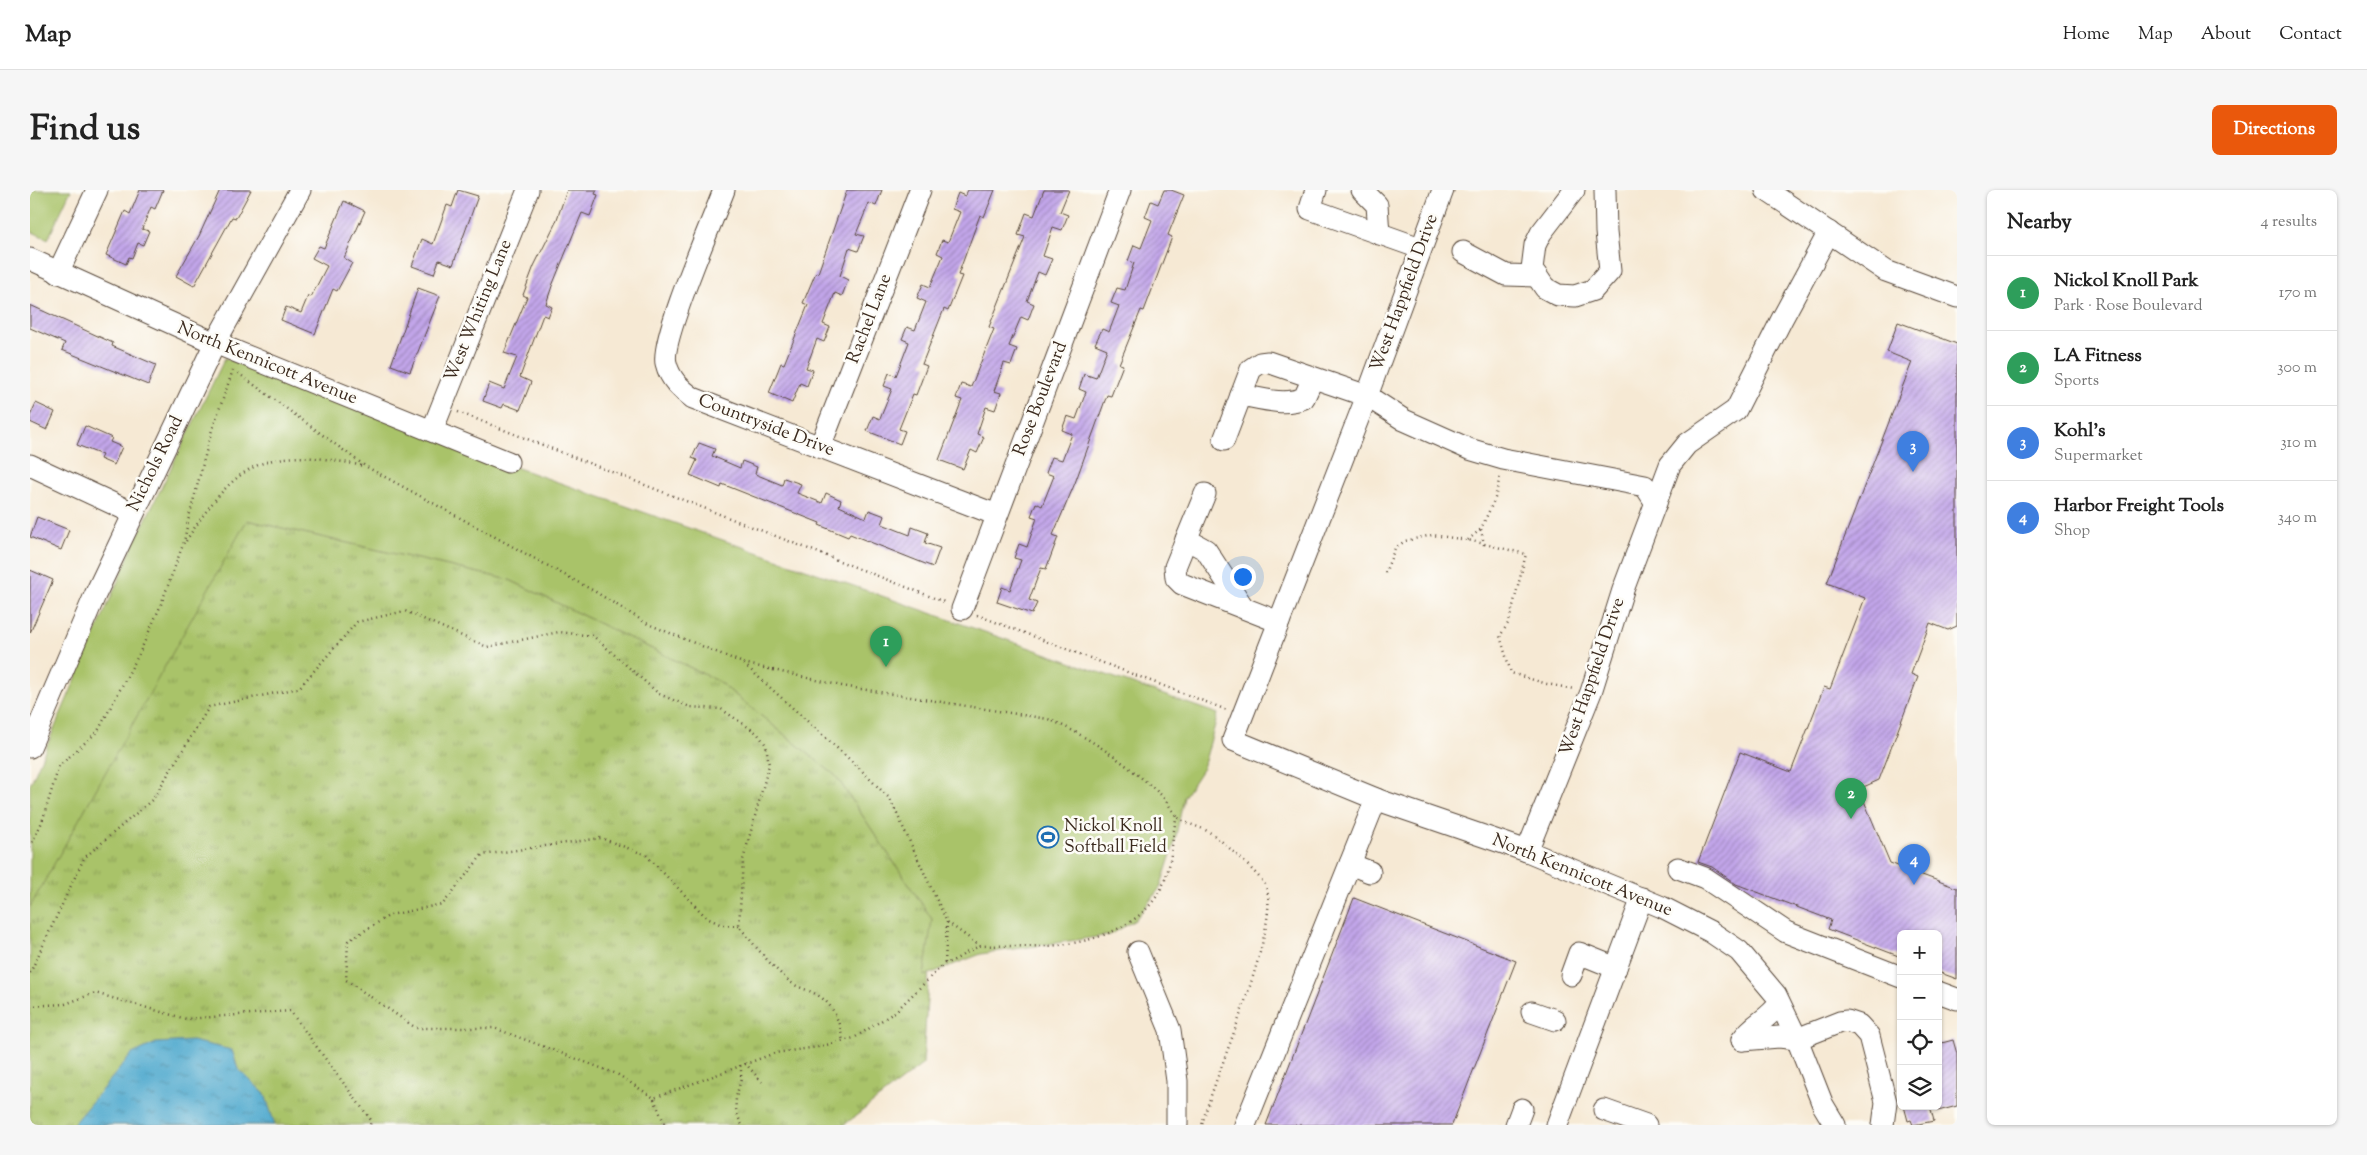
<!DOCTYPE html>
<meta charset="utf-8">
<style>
body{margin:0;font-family:"Sorts Mill Goudy",serif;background:#f6f6f6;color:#222}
.controls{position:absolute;right:15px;bottom:15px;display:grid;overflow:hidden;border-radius:8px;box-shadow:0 1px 4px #0004}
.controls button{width:45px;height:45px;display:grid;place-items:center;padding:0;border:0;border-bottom:1px solid #e0e0e0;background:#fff;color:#222;font:25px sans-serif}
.you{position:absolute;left:1212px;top:386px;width:18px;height:18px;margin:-12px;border:4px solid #fff;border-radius:50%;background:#1a73e8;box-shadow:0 0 0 8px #1a73e833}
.badge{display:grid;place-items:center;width:32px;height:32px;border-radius:50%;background:#ea580c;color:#fff;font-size:16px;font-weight:700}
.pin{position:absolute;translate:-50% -41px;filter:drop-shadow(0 1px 2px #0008)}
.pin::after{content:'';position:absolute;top:26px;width:18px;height:15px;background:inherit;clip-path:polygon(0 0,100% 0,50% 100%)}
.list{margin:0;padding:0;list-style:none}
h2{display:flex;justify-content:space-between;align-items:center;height:65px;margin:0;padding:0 20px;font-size:21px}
h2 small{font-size:16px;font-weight:400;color:#767676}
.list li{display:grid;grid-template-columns:32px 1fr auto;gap:15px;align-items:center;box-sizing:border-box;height:75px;padding:0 20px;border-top:1px solid #e0e0e0}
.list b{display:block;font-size:19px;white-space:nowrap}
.list p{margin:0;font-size:16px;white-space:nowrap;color:#767676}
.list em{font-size:16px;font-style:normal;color:#767676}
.icon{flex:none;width:28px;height:28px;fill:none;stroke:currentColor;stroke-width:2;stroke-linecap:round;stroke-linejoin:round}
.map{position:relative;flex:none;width:1927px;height:935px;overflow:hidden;border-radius:8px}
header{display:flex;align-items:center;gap:30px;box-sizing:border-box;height:70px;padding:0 25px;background:#fff;border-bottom:1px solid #e0e0e0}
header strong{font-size:24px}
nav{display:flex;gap:28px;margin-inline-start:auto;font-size:18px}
.intro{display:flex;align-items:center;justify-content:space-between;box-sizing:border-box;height:120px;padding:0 30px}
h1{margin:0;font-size:35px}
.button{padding:12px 22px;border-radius:8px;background:#ea580c;color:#fff;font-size:18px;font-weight:700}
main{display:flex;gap:30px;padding:0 30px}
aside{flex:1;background:#fff;border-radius:8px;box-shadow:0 1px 4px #0004}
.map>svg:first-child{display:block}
</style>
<header>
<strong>Map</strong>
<nav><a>Home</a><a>Map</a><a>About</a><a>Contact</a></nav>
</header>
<div class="intro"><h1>Find us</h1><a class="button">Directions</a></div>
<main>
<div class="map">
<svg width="1927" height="935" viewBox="0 0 1927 935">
<defs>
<pattern id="grass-tufts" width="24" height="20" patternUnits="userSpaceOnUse" patternTransform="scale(1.25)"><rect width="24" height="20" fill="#a9c369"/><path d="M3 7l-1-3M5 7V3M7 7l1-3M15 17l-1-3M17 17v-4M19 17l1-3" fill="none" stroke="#8b9f56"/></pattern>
<pattern id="water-ripples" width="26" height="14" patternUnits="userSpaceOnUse" patternTransform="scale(1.25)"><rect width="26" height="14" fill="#52abcf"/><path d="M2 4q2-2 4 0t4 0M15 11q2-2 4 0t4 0" fill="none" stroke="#458ba7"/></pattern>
<pattern id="building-hatch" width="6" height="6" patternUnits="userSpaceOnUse" patternTransform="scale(1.25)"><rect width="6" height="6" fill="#c2a6ea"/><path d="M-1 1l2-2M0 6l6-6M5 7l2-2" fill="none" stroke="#9f87bd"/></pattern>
</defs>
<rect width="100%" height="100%" fill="#fdfcf7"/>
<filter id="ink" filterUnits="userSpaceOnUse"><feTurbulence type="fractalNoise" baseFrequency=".02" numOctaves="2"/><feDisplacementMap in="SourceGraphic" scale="10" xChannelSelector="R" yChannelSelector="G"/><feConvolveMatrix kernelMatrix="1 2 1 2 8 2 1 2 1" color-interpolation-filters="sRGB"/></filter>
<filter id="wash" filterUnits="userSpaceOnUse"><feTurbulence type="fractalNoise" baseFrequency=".0096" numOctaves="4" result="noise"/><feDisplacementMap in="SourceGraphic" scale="20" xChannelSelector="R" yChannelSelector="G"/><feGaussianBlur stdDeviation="1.12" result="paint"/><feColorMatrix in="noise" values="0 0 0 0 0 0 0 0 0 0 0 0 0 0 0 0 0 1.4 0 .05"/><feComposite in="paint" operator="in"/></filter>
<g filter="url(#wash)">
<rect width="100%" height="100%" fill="#f6e9d4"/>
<path fill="url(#grass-tufts)" stroke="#727644" d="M217 330 480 390 688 491 806 586 902 729 893 874 814 935H0V699L149 442Z"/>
<g fill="#a9c369" stroke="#727644">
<path d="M0 0H41L18 49 0 41Z"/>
<path d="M195 168 485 277 1188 524 1173 578 1154 607 1144 655 1130 698 1105 730 1080 745 951 764 894 786 902 729 806 586 688 491 480 390 217 330 0 717V595L106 349Z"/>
</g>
<path fill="url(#water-ripples)" stroke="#466a76" d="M162 851 202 860 208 879 235 904 245 935H42L102 864 126 853Z"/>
<g id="blocks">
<g fill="url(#building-hatch)">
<path d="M110 0H133L125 19 121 17 112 39 119 41 113 55 108 53 102 68 99 67 96 74 76 65 95 21 100 24Z"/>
<path d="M190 0H221L206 28 202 27 164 96 146 86 169 46Z"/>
<path d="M428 0 448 6 423 75 409 70 404 84 382 76 392 49 403 54 417 15 422 17Z"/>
<path d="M537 0H567L565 4 568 5 560 26 552 23 522 96 516 114 522 117 518 127 513 125 490 187 501 192 490 220 474 214 472 218 453 211 459 193 474 199 487 167 474 163 497 107 493 105 504 76 526 32Z"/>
<path d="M817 0H852L846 16 839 13 826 44 834 46 828 61 819 58 810 86 818 90 812 106 805 103 793 134 800 137 794 152 787 149 776 178 783 180 777 196 770 193 762 213 739 203 751 173 754 174 778 115 773 113 786 82 788 83Z"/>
<path d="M938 0H965L954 27 950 25 928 85 932 86 918 121 914 119 892 174 897 176 886 205 883 204 869 239 875 241 870 254 837 241 843 226 850 229 862 199 854 196 859 183 866 186 879 152 872 149 877 137 885 140 896 112 887 108 893 94 900 97 913 66 907 63 912 50 918 52 930 22 922 19 928 3 935 6Z"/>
<path d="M1014 0H1039L1030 22 1038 25 1032 40 1023 37 1013 66 1022 69 1015 85 1008 82 997 111 1004 114 998 130 991 127 979 156 987 159 981 175 974 173 964 201 971 203 965 220 956 217 947 244 954 247 947 263 941 260 933 279 909 270 932 210 926 208 931 194 941 197 964 139 959 137 995 47 988 45 996 23 1004 26Z"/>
<path d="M1134 0H1141L1154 5 1138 45 1142 47 1114 121 1111 120 1089 174 1093 175 1081 206 1077 205 1045 293 1023 345 1028 347 1016 379 1011 378 999 410 1007 413 1002 424 967 412 972 397 980 400 991 370 984 368 989 354 997 357 1007 328 1001 326 1006 313 1012 316 1024 286 1016 283 1022 267 1032 270 1042 244 1032 240 1037 226 1046 229 1056 202 1049 199 1054 184 1066 188 1077 159 1065 154 1072 139 1079 142 1089 116 1081 113 1087 98 1095 100 1104 73 1098 71 1104 55 1111 58 1122 30 1115 27 1121 11 1128 14Z"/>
<path d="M314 11 335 21 314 68 322 73 307 101 303 99 285 144 251 130 256 117 271 123 278 106 281 107 297 76 282 68 289 56 294 58Z"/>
<path d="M388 98 410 106 380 182 361 175Z"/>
<path d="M0 115 83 153 82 156 126 175 118 195 32 160 35 153 0 138Z"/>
<path d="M1868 132 1927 154V436L1918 440 1900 433 1881 484 1888 487 1849 590 1829 599 1860 673 1927 698V789L1908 782V744H1871V767L1798 739 1801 730 1706 694 1682 677 1668 672 1710 562 1761 582 1794 497 1800 499 1835 408 1797 393 1882 172 1857 162Z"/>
<path d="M6 213 25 222 17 240 0 232V226Z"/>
<path d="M55 236 82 248 80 252 92 257 84 275 70 269 72 265 47 255Z"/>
<path d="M669 253 685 259 682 266 710 278 712 271 727 277 725 284 752 295 754 288 771 294 767 303 792 313 796 303 811 310 809 316 836 328 839 320 855 326 852 334 880 345 882 337 898 343 895 353 910 358 903 377 820 344 818 347 789 335 790 333 692 294 691 298 660 285 667 270 662 268Z"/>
<path d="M7 327 39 340 31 360 0 347Z"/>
<path d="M0 380 23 390 0 443Z"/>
<path d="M1324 708 1486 771 1422 935H1236Z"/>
<path d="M1923 850 1927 864V916L1908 921V854Z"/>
<path d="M1874 916H1900L1904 931 1883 935 1881 930 1878 931Z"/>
</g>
</g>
</g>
<g filter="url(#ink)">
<use href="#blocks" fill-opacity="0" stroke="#574739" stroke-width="1"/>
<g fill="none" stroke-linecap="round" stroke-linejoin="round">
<g stroke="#574739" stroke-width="23">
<g id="minor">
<path d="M694 0C683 30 630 149 636 173 640 190 651 199 663 208L967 325"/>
<path d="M1286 0 1280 19 1390 58"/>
<path d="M1332 0 1347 15 1349 44"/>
<path d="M1413 0 1337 206 1203 550 1351 611 1497 661 1632 717 1681 742 1709 761 1746 805 1767 849 1793 915 1805 935"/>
<path d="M1544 0 1511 43 1505 55 1502 79 1515 98 1528 105 1545 106 1563 100 1580 81 1576 42 1575 0"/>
<path d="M1736 0 1856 81 1927 107"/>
<path d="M1433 62 1476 85 1507 86"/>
<path d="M0 69 185 153 478 272"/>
<path d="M28 83 67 0"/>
<path d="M1211 205C1232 209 1254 216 1274 208L1283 188"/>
<path d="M402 241 498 0"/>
<path d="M1194 250 1221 179 1230 173 1238 172 1337 206 1374 230 1439 259 1473 269 1615 296 1626 313"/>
<path d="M790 257 890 0"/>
<path d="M0 275 103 323"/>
<path d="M1175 304 1145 377 1146 388 1152 394 1249 432"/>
<path d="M1156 349 1176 360 1213 417"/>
<path d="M932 419 1090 0"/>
<path d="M0 557 65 405 185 153 270 0"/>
<path d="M1497 661 1561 502 1593 400 1640 275 1657 254 1706 220 1752 129 1799 42"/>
<path d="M1320 674 1340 682"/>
<path d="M1648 678 1675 688 1756 742 1871 787"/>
<path d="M1108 762 1140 840 1147 891V935"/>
<path d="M1541 785 1549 763 1586 778"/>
<path d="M1908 802 1927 809"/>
<path d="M1502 822 1525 830"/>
<path d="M1712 850 1749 847 1767 849 1810 832 1817 831 1829 835 1839 846 1856 912 1853 935"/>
<path d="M1712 850C1724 832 1736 832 1749 814"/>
<path d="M1574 920 1616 935"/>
<path d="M1215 935 1346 609"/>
<path d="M1486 935 1492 919"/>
<path d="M1527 935 1612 708"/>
</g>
</g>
<g stroke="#574739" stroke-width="2.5" stroke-dasharray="1 4" stroke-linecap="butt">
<path d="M208 183 335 276 564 401 618 434 713 473 812 496 1018 529C1059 546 1097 574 1130 604 1138 611 1143 625 1151 630 1160 635 1171 637 1179 642 1190 648 1227 683 1234 693 1257 727 1182 890 1172 935"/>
<path d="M428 222 917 413"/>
<path d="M1438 350 1451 339"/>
<path d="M156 351C208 269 238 255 333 276"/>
<path d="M1454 355 1451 339 1465 308 1470 286"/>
<path d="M1355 383 1365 358 1375 351 1402 345 1438 350 1496 364 1479 432 1470 446 1481 483 1517 494 1544 499"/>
<path d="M947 425 1197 520"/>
<path d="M714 474 828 577 860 609 917 732 950 756"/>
<path d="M0 657 12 632 29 576 68 541 109 464 130 417 154 352 158 331 181 243 203 180"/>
<path d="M709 736 692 735 677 728 616 665 571 648 452 665 413 714 360 725 318 751 316 790 386 838H464L587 884 624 908 745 863 788 857 824 848 865 822 915 773C928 771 941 757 952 756 973 755 993 757 1013 756 1058 755 1116 738 1134 692 1143 671 1141 648 1147 625"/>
<path d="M915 773 917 732"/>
<path d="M0 783 54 668 123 609 179 517 269 498 327 432 375 421 457 457 529 442 563 446 629 504 660 517 691 519 727 543 736 555 739 575 713 670 709 736C725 756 740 775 759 791 767 798 778 799 787 805 805 815 809 832 813 851"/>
<path d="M0 816 35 814 65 803 156 829 260 821 341 930 340 935"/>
<path d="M715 873 732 892"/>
<path d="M710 875C716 898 696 906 712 935"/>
<path d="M624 909 635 935"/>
</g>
<use href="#minor" stroke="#fff" stroke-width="21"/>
</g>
</g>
<defs>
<g id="stadium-ring" transform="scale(1.125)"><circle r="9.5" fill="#fdfcf7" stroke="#1f6fb2" stroke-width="1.5"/><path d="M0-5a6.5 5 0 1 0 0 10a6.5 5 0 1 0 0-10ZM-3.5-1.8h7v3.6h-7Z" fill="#1f6fb2"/></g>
</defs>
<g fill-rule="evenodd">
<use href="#stadium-ring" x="1018" y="647"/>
</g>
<g text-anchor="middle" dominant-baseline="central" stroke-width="5" stroke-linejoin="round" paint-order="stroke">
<g font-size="18" fill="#3b2a1e" stroke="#fdfcf7">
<text transform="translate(1375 103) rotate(-70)">West Happfield Drive</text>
<text transform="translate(449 121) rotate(-68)">West Whiting Lane</text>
<text transform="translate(840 129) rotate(-69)">Rachel Lane</text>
<text transform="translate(237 174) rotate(22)">North Kennicott Avenue</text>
<text transform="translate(1011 209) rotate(-69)">Rose Boulevard</text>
<text transform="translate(736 236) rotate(21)">Countryside Drive</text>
<text transform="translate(126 274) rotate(-64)">Nichols Road</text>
<text transform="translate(1563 487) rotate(-71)">West Happfield Drive</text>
<text transform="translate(1552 686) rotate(22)">North Kennicott Avenue</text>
</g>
<g font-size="18" fill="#3b2a1e" stroke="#fdfcf7" text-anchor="start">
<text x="1034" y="637">Nickol Knoll<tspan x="1034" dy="21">Softball Field</tspan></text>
</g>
</g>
</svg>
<div class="controls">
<button>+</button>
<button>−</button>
<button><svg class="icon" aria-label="locate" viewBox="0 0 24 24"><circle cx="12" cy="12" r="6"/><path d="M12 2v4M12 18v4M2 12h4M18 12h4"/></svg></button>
<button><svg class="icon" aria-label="layers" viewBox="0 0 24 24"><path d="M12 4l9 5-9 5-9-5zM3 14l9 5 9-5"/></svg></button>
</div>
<div class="you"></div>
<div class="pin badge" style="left:856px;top:477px;background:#2e9e5b">1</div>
<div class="pin badge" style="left:1821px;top:629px;background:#2e9e5b">2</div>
<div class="pin badge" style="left:1883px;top:282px;background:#3f7fe0">3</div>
<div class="pin badge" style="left:1884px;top:695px;background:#3f7fe0">4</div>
</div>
<aside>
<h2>Nearby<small>4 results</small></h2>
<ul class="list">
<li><span class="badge" style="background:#2e9e5b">1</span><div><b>Nickol Knoll Park</b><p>Park · Rose Boulevard</p></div><em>170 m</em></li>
<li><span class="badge" style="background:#2e9e5b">2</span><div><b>LA Fitness</b><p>Sports</p></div><em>300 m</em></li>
<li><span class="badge" style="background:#3f7fe0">3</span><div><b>Kohl's</b><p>Supermarket</p></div><em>310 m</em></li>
<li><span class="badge" style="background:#3f7fe0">4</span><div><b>Harbor Freight Tools</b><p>Shop</p></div><em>340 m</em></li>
</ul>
</aside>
</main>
